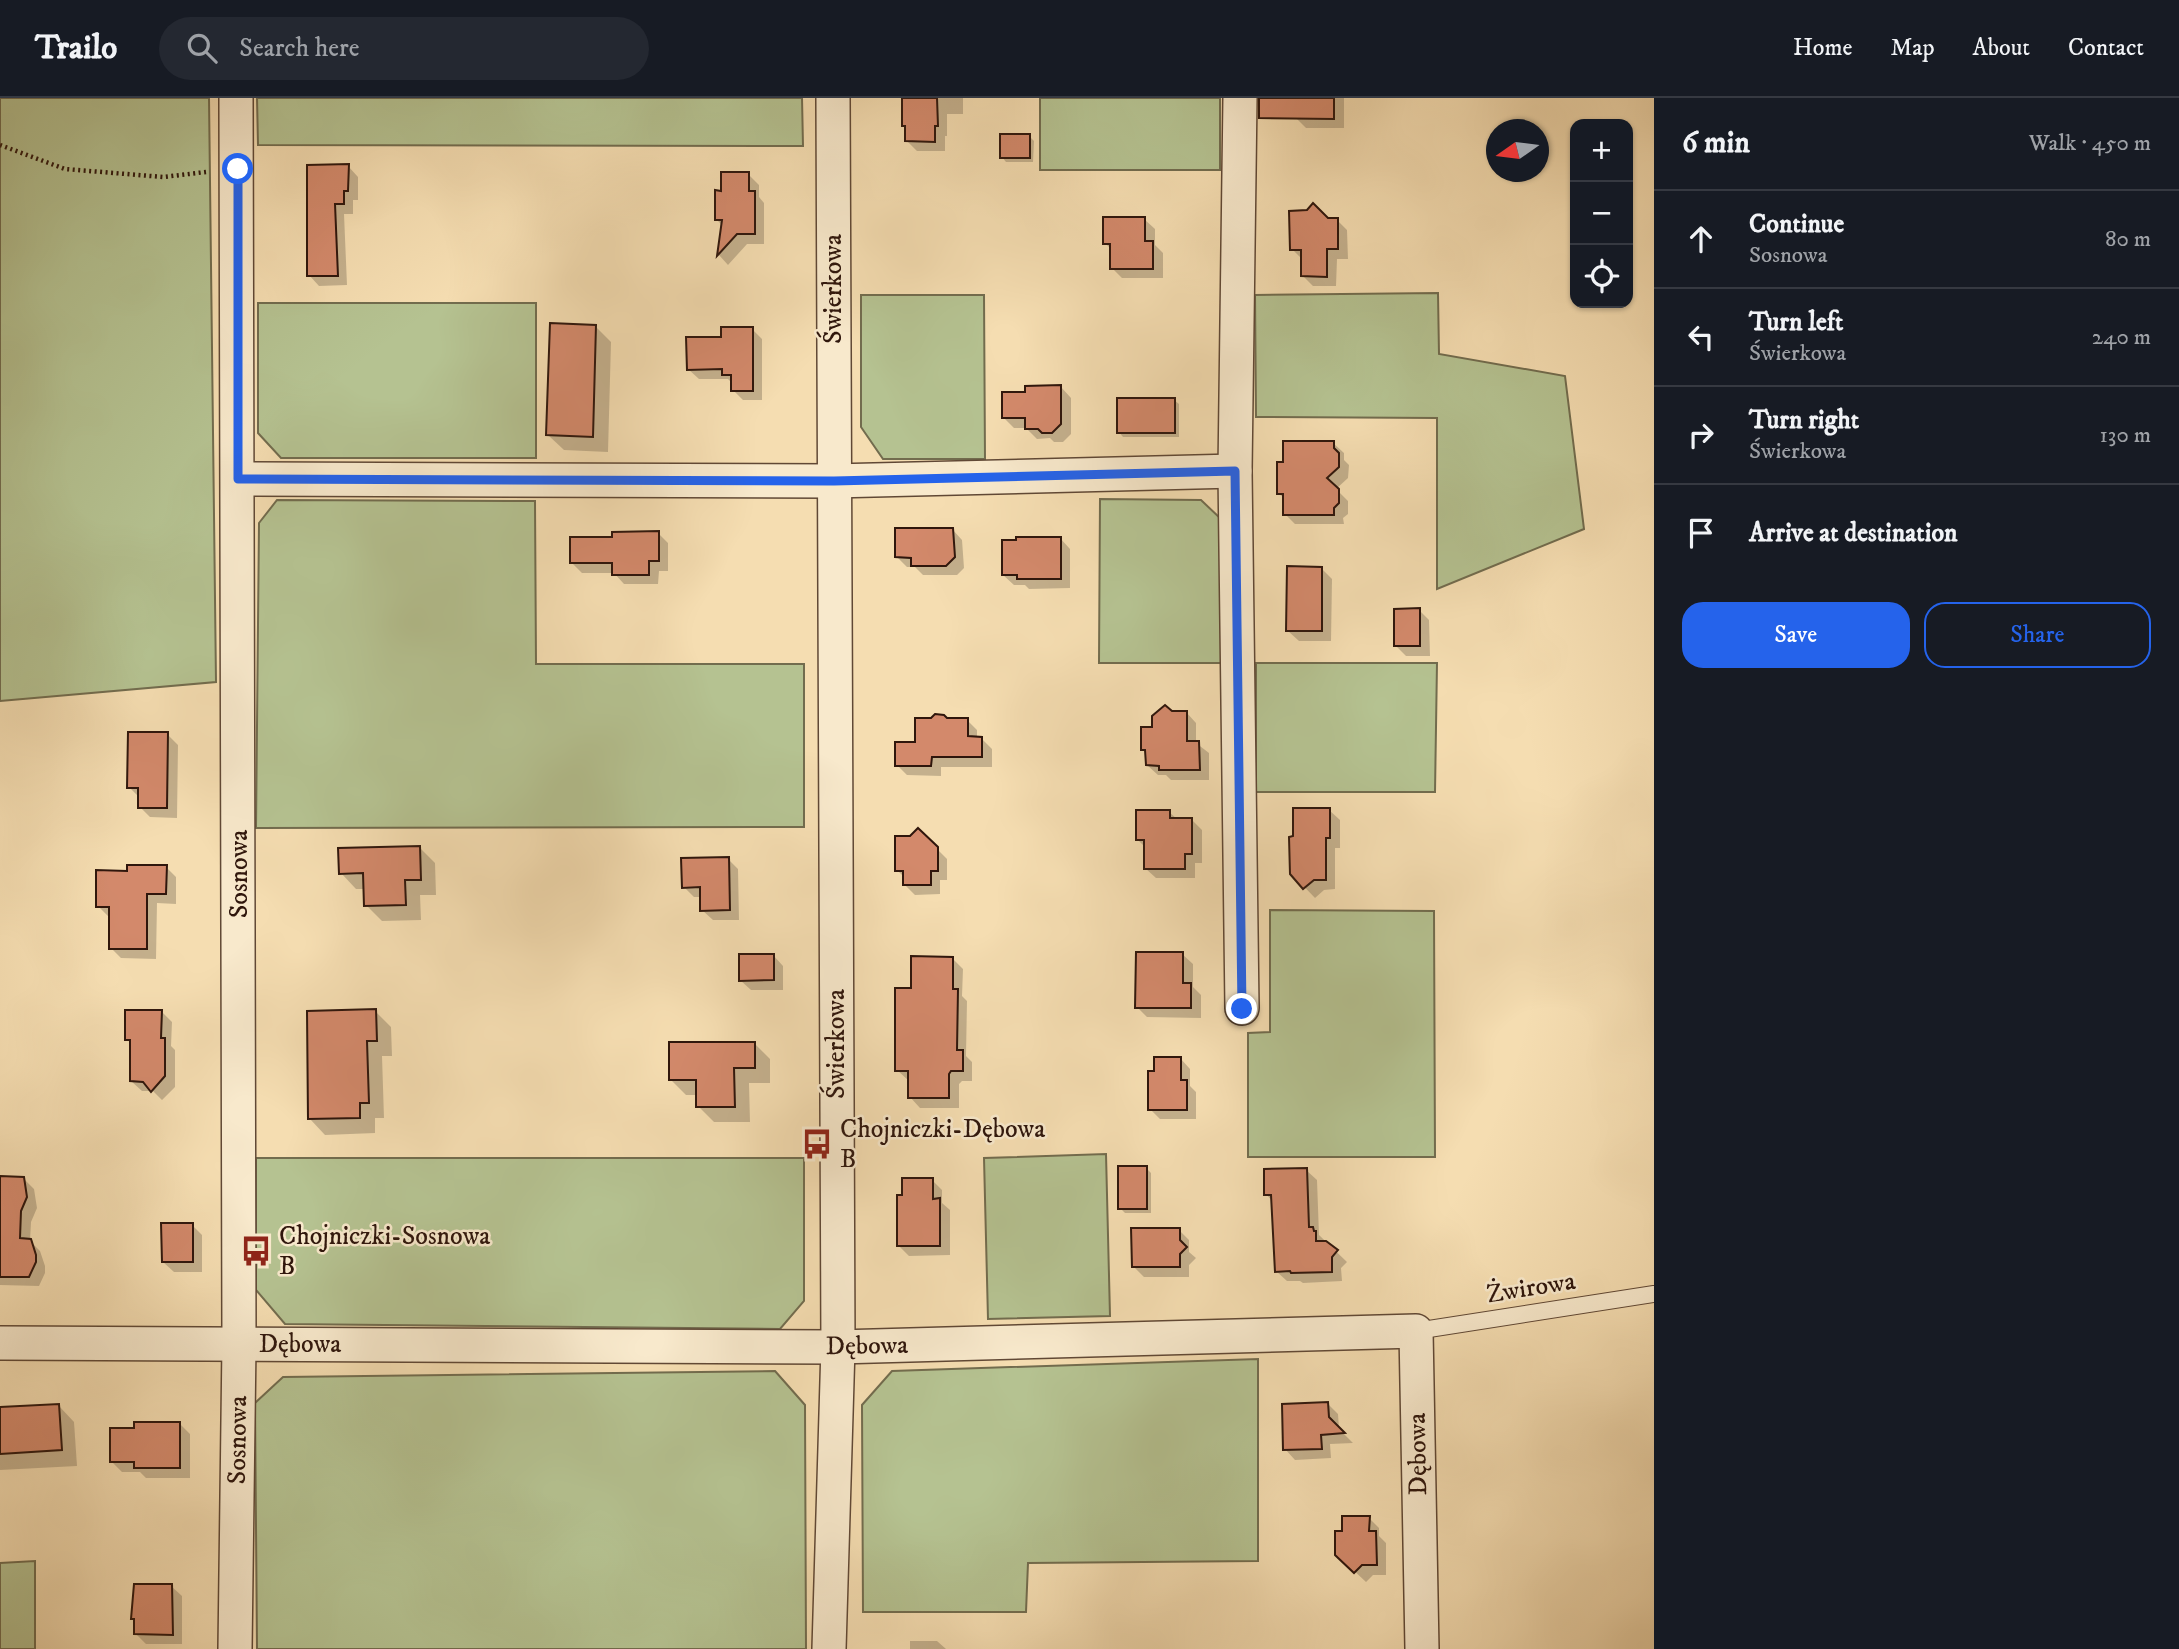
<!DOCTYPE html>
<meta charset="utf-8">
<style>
body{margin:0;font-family:"IM FELL DW Pica",serif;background:#242831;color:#f1f3f6}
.controls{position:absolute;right:21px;top:21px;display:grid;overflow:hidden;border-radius:14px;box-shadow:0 2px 5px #0004}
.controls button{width:63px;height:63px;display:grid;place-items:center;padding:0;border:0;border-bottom:2px solid #363941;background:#171b24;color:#f1f3f6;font:35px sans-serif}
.compass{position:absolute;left:1486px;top:21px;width:63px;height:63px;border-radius:50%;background:#171b24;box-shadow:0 2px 5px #0004;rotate:256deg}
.stop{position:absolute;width:21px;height:21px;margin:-16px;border:5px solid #2563eb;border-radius:50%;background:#fff}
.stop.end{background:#2563eb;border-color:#fff;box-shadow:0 2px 7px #0008}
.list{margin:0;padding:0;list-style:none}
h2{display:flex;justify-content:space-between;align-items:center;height:91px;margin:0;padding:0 28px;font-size:30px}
h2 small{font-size:23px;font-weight:400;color:#9ea1a6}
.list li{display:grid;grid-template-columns:46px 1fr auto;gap:21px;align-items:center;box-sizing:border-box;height:98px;padding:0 28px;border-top:2px solid #363941}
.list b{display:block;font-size:26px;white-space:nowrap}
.list p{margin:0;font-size:23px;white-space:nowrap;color:#9ea1a6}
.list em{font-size:23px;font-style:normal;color:#9ea1a6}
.actions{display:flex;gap:14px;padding:21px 28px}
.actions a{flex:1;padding:16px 0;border:2px solid #2563eb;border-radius:21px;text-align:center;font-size:24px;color:#2563eb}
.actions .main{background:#2563eb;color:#fff}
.icon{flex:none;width:38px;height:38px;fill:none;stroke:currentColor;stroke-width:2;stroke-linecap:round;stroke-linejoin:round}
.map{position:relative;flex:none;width:1654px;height:1551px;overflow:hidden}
header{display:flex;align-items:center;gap:42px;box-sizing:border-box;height:98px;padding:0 35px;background:#171b24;border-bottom:2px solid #363941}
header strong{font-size:33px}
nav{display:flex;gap:38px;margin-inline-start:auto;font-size:24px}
.search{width:490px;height:63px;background:#242831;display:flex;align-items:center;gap:18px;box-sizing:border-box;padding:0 24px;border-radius:38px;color:#9ea1a6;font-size:26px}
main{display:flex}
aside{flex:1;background:#171b24}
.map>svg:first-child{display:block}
</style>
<header>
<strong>Trailo</strong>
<div class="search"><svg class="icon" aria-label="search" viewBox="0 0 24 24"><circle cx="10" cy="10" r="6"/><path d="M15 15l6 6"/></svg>Search here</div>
<nav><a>Home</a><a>Map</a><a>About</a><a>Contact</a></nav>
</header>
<main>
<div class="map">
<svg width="1654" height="1551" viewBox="0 0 1654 1551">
<rect width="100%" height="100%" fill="#f5ddb1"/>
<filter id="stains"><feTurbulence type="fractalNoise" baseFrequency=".00286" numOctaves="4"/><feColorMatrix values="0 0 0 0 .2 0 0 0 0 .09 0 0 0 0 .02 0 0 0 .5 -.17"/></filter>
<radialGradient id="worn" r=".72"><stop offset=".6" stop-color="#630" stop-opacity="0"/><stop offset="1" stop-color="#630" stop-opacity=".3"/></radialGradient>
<g fill="#b5c291" stroke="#726c4e" stroke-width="2">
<path d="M0 0H209L216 584 0 603Z"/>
<path d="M257 0H802L803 48 258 47Z"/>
<rect x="1040" y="0" width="180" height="72"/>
<path d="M1438 195 1439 256 1565 278 1584 431 1437 491V320L1256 319 1255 197Z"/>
<path d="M861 197H984L985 361H883L861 329Z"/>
<path d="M258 205H536V360H281L258 335Z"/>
<path d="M1100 401 1201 402 1222 422 1221 565H1099Z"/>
<path d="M277 402 535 403 536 566H804V729L256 730 259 425Z"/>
<path d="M1256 565H1437L1435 694H1256Z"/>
<path d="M1270 812 1434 813 1435 1059H1248V935L1270 934Z"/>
<path d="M1106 1056 1110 1218 988 1221 984 1060Z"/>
<path d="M256 1060H804V1203L780 1231 285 1226 256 1192Z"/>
<path d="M1258 1261V1463L1028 1465 1026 1514H863L862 1307 892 1273Z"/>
<path d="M775 1273 805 1307 806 1551H257L255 1305 283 1279Z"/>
<path d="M35 1463V1551H0V1465Z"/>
</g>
<g fill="#0003">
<path d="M904 0H963V16H947V38H945V53H917L907 43Z"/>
<path d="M1296 0H1344V30H1306L1296 20Z"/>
<path d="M1029 38 1034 43 1033 64H1006L1002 59Z"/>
<path d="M348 68 358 79V102H353V116H344L347 187 319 188 309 177Z"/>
<path d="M748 76 759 87V99L764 105V146H747L728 167 719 157 723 128 716 121 723 94Z"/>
<path d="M1144 121 1155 131V147L1163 155V180H1122L1112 170V152L1105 145Z"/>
<path d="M1328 122H1337L1347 132 1348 161H1337L1336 188H1313L1303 178V162L1292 151Z"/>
<path d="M596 229 611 244 608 354 564 352 548 337Z"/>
<path d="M752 231 762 241V302H743L733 292V286L728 281H699L688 271 723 241Z"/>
<path d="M1061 289 1071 300V336L1063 344H1054L1050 340 1037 341 1026 330H1014L1003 319 1027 295Z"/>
<path d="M1174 302 1179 306V339H1123L1119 334Z"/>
<path d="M1333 345 1344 355V362L1349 367 1348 380 1336 391 1348 403V416L1343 420 1344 426H1295L1285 416V401L1278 395Z"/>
<path d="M952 431 962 442 964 470 957 477H923L915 469H907L897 459Z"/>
<path d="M658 435 668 445V473H659L658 486H624L614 475H582L572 465 614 440Z"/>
<path d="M1060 440 1070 451V490L1029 491 1025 487H1014L1003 477Z"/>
<path d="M1321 470 1332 481 1331 543H1299L1288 533Z"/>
<path d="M1419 512 1429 522 1430 558H1406L1396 548Z"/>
<path d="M1186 614 1196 625V645L1209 655V682H1171L1166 677H1158L1147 667V655L1143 651 1154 630 1171 615Z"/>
<path d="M947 622H967L977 632V640H981L992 651V669H941V678L907 677 897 667 916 645Z"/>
<path d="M167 636 178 647 177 720 150 719 140 709V700L129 689Z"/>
<path d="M1329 712 1340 722V750H1335V791L1324 792 1315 800 1291 775Z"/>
<path d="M1169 714 1177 721H1191L1202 732V765H1195V780H1156L1145 770V749L1138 742Z"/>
<path d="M918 732 947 761V782H940V796L915 797 904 786 905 780 897 772 911 740Z"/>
<path d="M419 749 435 765 436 797H420L421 822 382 823 366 807 365 791H356L341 775Z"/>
<path d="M728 761 738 771 739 822H713L702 812V799H694L684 789Z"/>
<path d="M166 769 176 779V806L157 805 156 861 121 860 111 850V818H108L98 808 129 774Z"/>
<path d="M1182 856 1193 866V889L1201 897V920L1147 919 1137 909Z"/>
<path d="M773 857 783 868V892H751L740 882Z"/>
<path d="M952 860 963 871 962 898 967 903 966 958 972 964V983H962L959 986V1010H920L910 999 909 983 897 972 913 892Z"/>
<path d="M375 913 391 929 392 958H382L384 1020H375V1035L325 1037 310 1021Z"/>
<path d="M162 914 172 924 171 948 175 952V989L162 1002 153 993H142L131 983V946L127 941Z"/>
<path d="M754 945 770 961V985H749L750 1024H714L698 1008V997H686L670 981Z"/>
<path d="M1180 960 1190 971V988L1196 994V1021H1160L1150 1011 1156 974Z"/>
<path d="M1146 1070 1151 1075V1115H1125L1120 1110Z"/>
<path d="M1306 1072 1317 1082 1319 1137 1347 1164 1341 1170 1342 1183 1303 1185 1300 1183H1287L1276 1173 1273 1104 1266 1096Z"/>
<path d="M0 1080H23L34 1091 37 1110 31 1124 30 1143 40 1153 45 1168V1175L39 1188 0 1187Z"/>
<path d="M932 1082 942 1092V1105L950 1112V1157L909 1158 899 1148Z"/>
<path d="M192 1127 202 1137V1174H174L163 1164Z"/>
<path d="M1179 1132 1189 1142V1154L1196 1160 1189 1167V1179H1144L1133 1168Z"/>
<path d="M1328 1306 1338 1316 1339 1331 1353 1345 1330 1346 1331 1360 1295 1362 1285 1351Z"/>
<path d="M59 1308 74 1324 77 1368 0 1372V1311Z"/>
<path d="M180 1326 190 1336V1380H146L140 1374H122L111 1363Z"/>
<path d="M1369 1420 1379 1430V1438L1386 1445V1477H1373L1366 1484 1348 1467 1344 1434Z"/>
<path d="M171 1488 182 1498V1546H146L136 1536 135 1522 133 1520Z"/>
<path d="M910 1543H937L946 1551H910Z"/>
</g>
<g fill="#d3896b" stroke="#2f160c" stroke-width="2">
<path d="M902 0H937L938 28H935V44L905 43V28H902Z"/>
<path d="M1259 0H1334V21L1259 20Z"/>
<rect x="1000" y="36" width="30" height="24"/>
<path d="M349 66 348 93H344V106H335L338 178H307V67Z"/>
<path d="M721 74H749V93H755V136H737L717 158 722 122H715V92L721 93Z"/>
<path d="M1313 105 1328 120H1338V151H1327V179L1301 178V152H1290L1289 113 1307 112Z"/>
<path d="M1103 119H1145V143H1153V171H1110V146H1103Z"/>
<path d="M550 225 596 227 593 339 546 337Z"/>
<path d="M721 229H753V293H731V277H722V271L687 272 686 239H721Z"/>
<path d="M1061 287V326L1052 335H1042L1038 331H1025V320H1002V294H1025V288Z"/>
<rect x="1117" y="300" width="58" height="35"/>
<path d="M1283 343H1334V350L1339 355V369L1327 380 1339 391V405L1334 410V417H1283V396H1277V364H1283Z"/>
<path d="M895 430H953L955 459 946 468H911V460L895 459Z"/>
<path d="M659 433V463H649V477H612V465H570V439H612V434Z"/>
<path d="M1016 439H1061V481H1017V477H1002V442H1016Z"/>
<path d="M1287 468 1322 469V533H1286Z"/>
<path d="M1420 510V548H1394V511Z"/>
<path d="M1165 607 1172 613H1187V643H1199L1200 672H1159V668L1146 667 1145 652H1141V629H1152V618Z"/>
<path d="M935 616 944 617 947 620H968V638L982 639V659H932L931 668H895V644H915V620H931Z"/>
<path d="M128 634H168L167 710H138V690H127Z"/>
<path d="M1293 710H1330V740H1326V782H1314L1303 791 1290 776 1289 739 1293 738Z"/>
<path d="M1136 712H1170V720H1192V756H1185V771H1144V742H1136Z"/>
<path d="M918 730 938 749V773H931V787H903V773H895V738H910Z"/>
<path d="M420 748 421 782H405L406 807 364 808 363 775 339 776 338 750Z"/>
<path d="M729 759 730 812 700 813V789L682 790 681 760Z"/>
<path d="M127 767H167L166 796H147V851H109V809H96V772L127 773Z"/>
<path d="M1136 854H1183V885H1191V910H1135Z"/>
<path d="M739 856H774V882L739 883Z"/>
<path d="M911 858 953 859V891H958L957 952H963V973H951L949 976V1000H908V973H895V890H911Z"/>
<path d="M376 911 377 943H367L369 1005H360V1020L308 1021 307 913Z"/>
<path d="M125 912H162L161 940H165V978L151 994 143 984 130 983V942H125Z"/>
<path d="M669 944H755V970H734L735 1009H696V982H669Z"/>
<path d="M1154 959H1181V982H1187V1012H1148V973H1154Z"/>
<rect x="1118" y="1068" width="29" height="43"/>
<path d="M1307 1070 1309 1129H1313L1314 1133H1316V1143H1326L1338 1152 1332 1159V1174L1291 1175 1290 1173 1275 1174 1271 1097H1264V1071Z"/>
<path d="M0 1078 24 1079 27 1099 21 1113 20 1140 31 1141 36 1157V1164L29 1179H0Z"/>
<path d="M902 1080H933V1101L940 1100V1148H897V1097H902Z"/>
<path d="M161 1125H193V1164H162Z"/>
<path d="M1131 1130H1180V1142L1187 1149 1180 1156V1169H1132Z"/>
<path d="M1328 1304 1329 1319 1345 1335 1321 1337 1322 1351 1283 1352 1282 1306Z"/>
<path d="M59 1306 62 1352 0 1356V1309Z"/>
<path d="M134 1324H180V1370H134V1364H110V1330H134Z"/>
<path d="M1342 1418H1370L1369 1433H1376L1377 1467H1362L1354 1475 1335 1457V1433H1342Z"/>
<path d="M134 1486H172L173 1537 134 1536V1521H131Z"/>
</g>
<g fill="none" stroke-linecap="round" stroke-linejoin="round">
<g stroke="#604835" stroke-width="18">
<path id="service" d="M1416 1233 1654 1196"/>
</g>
<g stroke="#604835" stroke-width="36">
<g id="minor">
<path d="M1240 0 1235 373 1242 910"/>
<path d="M238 381 833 383 1235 373"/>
<path d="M0 1245 838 1249 1416 1233 1422 1551"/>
<path d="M235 1551 239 1246 236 0"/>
<path d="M829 1551 838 1249 833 0"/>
</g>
</g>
<path stroke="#2f160c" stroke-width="4.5" stroke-dasharray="2 3.5" stroke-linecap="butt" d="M0 47 65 71 163 79 206 74"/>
<use href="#service" stroke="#f8e9cc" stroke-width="16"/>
<use href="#minor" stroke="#f8e9cc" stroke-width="33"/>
</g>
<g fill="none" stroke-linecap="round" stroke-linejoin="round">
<path stroke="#2563eb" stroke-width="9" d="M238 71V381L834 383 1235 373 1242 911"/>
</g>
<defs>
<g id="bus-bare" transform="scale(2.415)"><path d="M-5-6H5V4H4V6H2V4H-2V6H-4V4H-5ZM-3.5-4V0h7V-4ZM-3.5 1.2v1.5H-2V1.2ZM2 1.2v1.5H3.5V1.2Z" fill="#8f2418" stroke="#f8e9cc" stroke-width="2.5" paint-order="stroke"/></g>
</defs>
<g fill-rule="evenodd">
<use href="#bus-bare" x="817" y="1046"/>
<use href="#bus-bare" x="256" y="1153"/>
</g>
<g text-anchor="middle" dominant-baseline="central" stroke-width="5" stroke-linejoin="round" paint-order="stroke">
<g font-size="26" fill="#2f160c" stroke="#f8e9cc">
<text transform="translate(833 191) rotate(-90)">Świerkowa</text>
<text transform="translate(239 776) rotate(-90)">Sosnowa</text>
<text transform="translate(836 946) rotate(-90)">Świerkowa</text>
<text transform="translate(1531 1190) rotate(-9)">Żwirowa</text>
<text x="300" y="1246">Dębowa</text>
<text transform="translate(867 1248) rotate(-1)">Dębowa</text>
<text transform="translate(238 1342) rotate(-89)">Sosnowa</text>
<text transform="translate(1418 1356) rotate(-91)">Dębowa</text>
</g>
<g font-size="26" fill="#2f160c" stroke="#f8e9cc" text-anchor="start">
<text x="840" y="1031">Chojniczki-Dębowa<tspan x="840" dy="30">B</tspan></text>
<text x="279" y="1138">Chojniczki-Sosnowa<tspan x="279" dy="30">B</tspan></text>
</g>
</g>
<rect width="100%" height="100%" filter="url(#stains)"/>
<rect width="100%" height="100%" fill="url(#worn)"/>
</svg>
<div class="controls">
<button>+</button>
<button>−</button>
<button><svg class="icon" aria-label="locate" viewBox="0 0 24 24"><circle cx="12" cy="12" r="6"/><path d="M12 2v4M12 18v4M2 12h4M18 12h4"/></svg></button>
</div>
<svg class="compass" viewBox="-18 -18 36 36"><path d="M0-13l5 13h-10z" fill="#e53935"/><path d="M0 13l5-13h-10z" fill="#9ea1a6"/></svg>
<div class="stop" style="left:238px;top:71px"></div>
<div class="stop end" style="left:1242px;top:911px"></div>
</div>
<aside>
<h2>6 min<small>Walk · 450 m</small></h2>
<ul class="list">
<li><svg class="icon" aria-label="ahead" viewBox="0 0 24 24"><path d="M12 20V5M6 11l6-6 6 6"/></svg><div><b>Continue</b><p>Sosnowa</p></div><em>80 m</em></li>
<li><svg class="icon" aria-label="left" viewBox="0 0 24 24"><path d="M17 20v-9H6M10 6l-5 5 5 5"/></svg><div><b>Turn left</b><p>Świerkowa</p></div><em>240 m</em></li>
<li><svg class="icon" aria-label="right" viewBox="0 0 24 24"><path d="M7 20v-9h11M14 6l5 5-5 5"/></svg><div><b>Turn right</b><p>Świerkowa</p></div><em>130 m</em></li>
<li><svg class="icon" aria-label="arrive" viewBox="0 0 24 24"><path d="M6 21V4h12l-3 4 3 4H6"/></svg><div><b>Arrive at destination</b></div></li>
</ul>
<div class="actions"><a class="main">Save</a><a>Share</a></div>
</aside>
</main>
